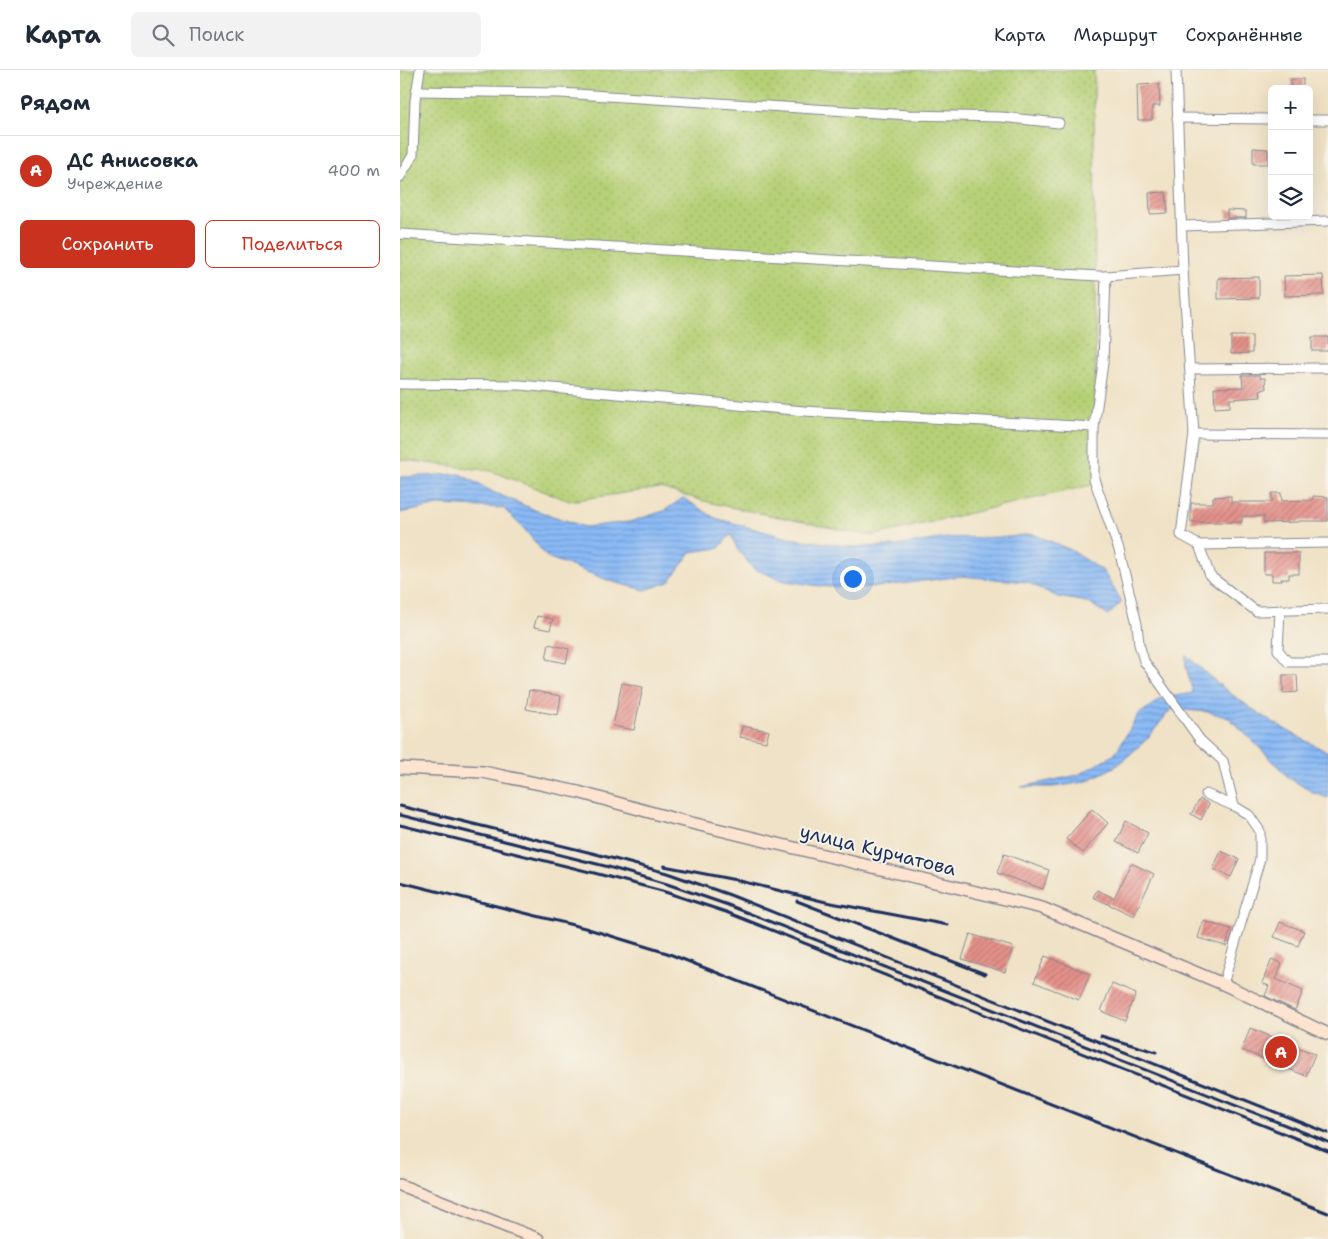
<!DOCTYPE html>
<html lang="ru">
<meta charset="utf-8">
<style>
body{margin:0;font-family:"Shantell Sans",sans-serif;background:#f2f2f3;color:#1f2937}
.controls{position:absolute;right:15px;top:15px;display:grid;overflow:hidden;border-radius:8px;box-shadow:0 5px 20px #0002}
.controls button{width:45px;height:45px;display:grid;place-items:center;padding:0;border:0;border-bottom:1px solid #e0e1e3;background:#fff;color:#1f2937;font:25px sans-serif}
.you{position:absolute;left:452px;top:508px;width:18px;height:18px;margin:-12px;border:4px solid #fff;border-radius:50%;background:#1a73e8;box-shadow:0 0 0 8px #1a73e833}
.badge{display:grid;place-items:center;width:32px;height:32px;border-radius:50%;background:#c8321e;color:#fff;font-size:16px;font-weight:700}
.pin{position:absolute;translate:-50% -50%;border:2px solid #fff;box-shadow:0 1px 5px #0006}
.list{margin:0;padding:0;list-style:none}
h2{display:flex;justify-content:space-between;align-items:center;height:65px;margin:0;padding:0 20px;font-size:21px}
h2 small{font-size:16px;font-weight:400;color:#747a83}
.list li{display:grid;grid-template-columns:32px 1fr auto;gap:15px;align-items:center;box-sizing:border-box;height:70px;padding:0 20px;border-top:1px solid #e0e1e3}
.list b{display:block;font-size:19px;white-space:nowrap}
.list p{margin:0;font-size:16px;white-space:nowrap;color:#747a83}
.list em{font-size:16px;font-style:normal;color:#747a83}
.actions{display:flex;gap:10px;padding:15px 20px}
.actions a{flex:1;padding:11px 0;border:1px solid #c8321e;border-radius:8px;text-align:center;font-size:18px;color:#c8321e}
.actions .main{background:#c8321e;color:#fff}
.icon{flex:none;width:28px;height:28px;fill:none;stroke:currentColor;stroke-width:2;stroke-linecap:round;stroke-linejoin:round}
.map{position:relative;flex:none;width:928px;height:1169px;overflow:hidden}
header{display:flex;align-items:center;gap:30px;box-sizing:border-box;height:70px;padding:0 25px;background:#fff;border-bottom:1px solid #e0e1e3}
header strong{font-size:24px}
nav{display:flex;gap:28px;margin-inline-start:auto;font-size:18px}
.search{width:350px;height:45px;background:#f2f2f3;display:flex;align-items:center;gap:12px;box-sizing:border-box;padding:0 18px;border-radius:8px;color:#747a83;font-size:19px}
main{display:flex}
aside{flex:1;background:#fff}
.map>svg:first-child{display:block}
</style>
<header>
<strong>Карта</strong>
<div class="search"><svg class="icon" aria-label="search" viewBox="0 0 24 24"><circle cx="10" cy="10" r="6"/><path d="M15 15l6 6"/></svg>Поиск</div>
<nav><a>Карта</a><a>Маршрут</a><a>Сохранённые</a></nav>
</header>
<main>
<aside>
<h2>Рядом<small></small></h2>
<ul class="list">
<li><span class="badge">A</span><div><b>ДС Анисовка</b><p>Учреждение</p></div><em>400 m</em></li>
</ul>
<div class="actions"><a class="main">Сохранить</a><a>Поделиться</a></div>
</aside>
<div class="map">
<svg width="928" height="1169" viewBox="0 0 928 1169">
<defs>
<pattern id="grass-dots" width="8" height="8" patternUnits="userSpaceOnUse" patternTransform="scale(1.25)"><rect width="8" height="8" fill="#b5d076"/><path d="M2 2h.1M6 6h.1" fill="none" stroke="#9bb368" stroke-width="1.8" stroke-linecap="round"/></pattern>
<pattern id="water-rules" width="6" height="5" patternUnits="userSpaceOnUse" patternTransform="scale(1.25)"><rect width="6" height="5" fill="#8abaf6"/><path d="M0 2.5h6" fill="none" stroke="#7098ca"/></pattern>
<pattern id="building-hatch" width="6" height="6" patternUnits="userSpaceOnUse" patternTransform="scale(1.25)"><rect width="6" height="6" fill="#e5918a"/><path d="M-1 1l2-2M0 6l6-6M5 7l2-2" fill="none" stroke="#b97774"/></pattern>
</defs>
<rect width="100%" height="100%" fill="#f7f3e8"/>
<filter id="ink" filterUnits="userSpaceOnUse"><feTurbulence type="fractalNoise" baseFrequency=".02" numOctaves="2"/><feDisplacementMap in="SourceGraphic" scale="10" xChannelSelector="R" yChannelSelector="G"/><feConvolveMatrix kernelMatrix="1 2 1 2 8 2 1 2 1" color-interpolation-filters="sRGB"/></filter>
<filter id="wash" filterUnits="userSpaceOnUse"><feTurbulence type="fractalNoise" baseFrequency=".0096" numOctaves="4" result="noise"/><feDisplacementMap in="SourceGraphic" scale="20" xChannelSelector="R" yChannelSelector="G"/><feGaussianBlur stdDeviation="1.12" result="paint"/><feColorMatrix in="noise" values="0 0 0 0 0 0 0 0 0 0 0 0 0 0 0 0 0 1.4 0 .05"/><feComposite in="paint" operator="in"/></filter>
<g filter="url(#wash)">
<rect width="100%" height="100%" fill="#f0e2c6"/>
<path fill="url(#grass-dots)" stroke="#68806a" d="M0 0H694L696 414 471 466 311 433 260 418 169 431 91 401 4 390H0Z"/>
<g fill="url(#water-rules)" stroke="#5274aa">
<path d="M60 404 93 422 135 440 185 457 229 452 264 441 283 428 315 448 388 468 454 477 496 476 546 468 610 467 633 464 671 480 703 501 722 532 708 545 687 532 658 527 627 512 562 506 477 517H428L385 511 354 499 337 479 331 464 319 478 291 482 269 512 245 520 213 512 147 487 126 461 103 438 39 435 0 443V407Z"/>
<path d="M786 585C799 597 812 609 826 620 857 644 893 665 928 682V728L914 723 889 708 867 685 829 648 809 642 771 639 747 669 718 695 685 712 653 717H621L678 705 715 684 738 645 762 628 793 623 786 597Z"/>
</g>
<g id="blocks">
<g fill="url(#building-hatch)">
<rect x="891" y="9" width="12" height="10"/>
<path d="M759 14 760 36H752V50H738L737 15Z"/>
<path d="M853 78 868 79V94H853Z"/>
<path d="M766 122 768 143 750 144 749 123Z"/>
<path d="M827 140 846 141V148H827Z"/>
<path d="M923 205 924 225 885 226 884 206Z"/>
<path d="M859 207V228L818 229V208Z"/>
<path d="M831 266H852V283L831 284Z"/>
<rect x="912" y="267" width="16" height="14"/>
<path d="M842 305H860V308H865L866 319 860 320 861 327 830 329V337L815 338 814 318 843 317Z"/>
<path d="M872 423H881L882 431 913 430V426L928 427V451H899V452L864 453V446H842V452H791V433H813V427L831 426V432H872Z"/>
<path d="M864 483H899V504H889V509H881L882 511H872V504H864Z"/>
<path d="M137 546 153 549 150 560 134 557Z"/>
<path d="M149 574 169 579 166 593 146 589Z"/>
<path d="M883 605H897L898 622 883 623Z"/>
<path d="M222 613 243 617 234 660 213 656Z"/>
<path d="M129 620 161 626 158 645 126 639Z"/>
<path d="M342 656 369 661 366 672 340 667Z"/>
<path d="M800 729 809 734 801 750 791 744Z"/>
<path d="M692 739 708 753 683 783 666 769Z"/>
<path d="M726 751 748 763 738 783 716 772Z"/>
<path d="M821 781 839 789 831 807 813 799Z"/>
<path d="M604 784 649 800 643 819 597 803Z"/>
<path d="M731 793 754 804 734 846 693 827 697 820 714 828Z"/>
<path d="M803 851 831 859 826 876 798 868Z"/>
<path d="M880 852 904 861 898 876 874 867Z"/>
<path d="M570 864 613 877 605 902 562 889Z"/>
<path d="M645 886 690 904 679 930 634 912Z"/>
<path d="M872 889 882 894 876 909 903 921 895 940 865 926 869 916 862 913Z"/>
<path d="M712 914 736 924 725 951 701 941Z"/>
<path d="M850 958 915 984 906 1006 842 980Z"/>
</g>
</g>
</g>
<g filter="url(#ink)">
<use href="#blocks" fill-opacity="0" stroke="#868892" stroke-width="1"/>
<g fill="none" stroke-linecap="round" stroke-linejoin="round">
<g stroke="#868892" stroke-width="11">
<g id="street">
<path d="M776 0 783 200 794 364 781 465 799 475 928 473"/>
<path d="M16 21 160 23 509 45 601 47 659 53"/>
<path d="M777 48 872 49"/>
<path d="M909 50H928"/>
<path d="M0 107 13 85 15 30 20 0"/>
<path d="M782 156 928 151"/>
<path d="M0 164 698 206H706"/>
<path d="M783 200 706 206 703 293 694 357V409L719 480 737 554 739 574 744 591 800 670 823 691 834 736"/>
<path d="M790 299 928 298"/>
<path d="M0 314 120 315 404 341 694 357"/>
<path d="M794 364 928 365"/>
<path d="M799 475 810 506 856 541 928 539"/>
<path d="M880 540 878 580 888 592H928"/>
<path d="M806 724 834 736 849 745 860 761V789L823 914"/>
</g>
</g>
<g stroke="#868892" stroke-width="14">
<g id="secondary">
<path d="M0 698 83 702 178 722 271 748 642 838 823 914 928 964"/>
<path d="M0 1115 138 1169"/>
</g>
</g>
<use href="#street" stroke="#fff" stroke-width="9"/>
<use href="#secondary" stroke="#fde4d1" stroke-width="11"/>
<g stroke="#1b2f5e" stroke-width="3">
<path d="M0 736 192 783 267 803 330 825 928 1063"/>
<path d="M0 745 205 796 267 814 328 835 928 1072"/>
<path d="M0 755 198 804 262 821 326 842 928 1081"/>
<path d="M264 796 336 810 426 832 548 855"/>
<path d="M0 812 185 858 267 883 928 1143"/>
<path d="M397 831 585 904"/>
<path d="M701 966 756 982"/>
</g>
</g>
</g>
<g text-anchor="middle" dominant-baseline="central" stroke-width="4" stroke-linejoin="round" paint-order="stroke">
<g font-size="19" fill="#1b2f5e" stroke="#f7f3e8">
<text transform="translate(478 780) rotate(14)">улица Курчатова</text>
</g>
</g>
</svg>
<div class="controls">
<button>+</button>
<button>−</button>
<button><svg class="icon" aria-label="layers" viewBox="0 0 24 24"><path d="M12 4l9 5-9 5-9-5zM3 14l9 5 9-5"/></svg></button>
</div>
<div class="you"></div>
<div class="pin badge" style="left:881px;top:982px">A</div>
</div>
</main>
